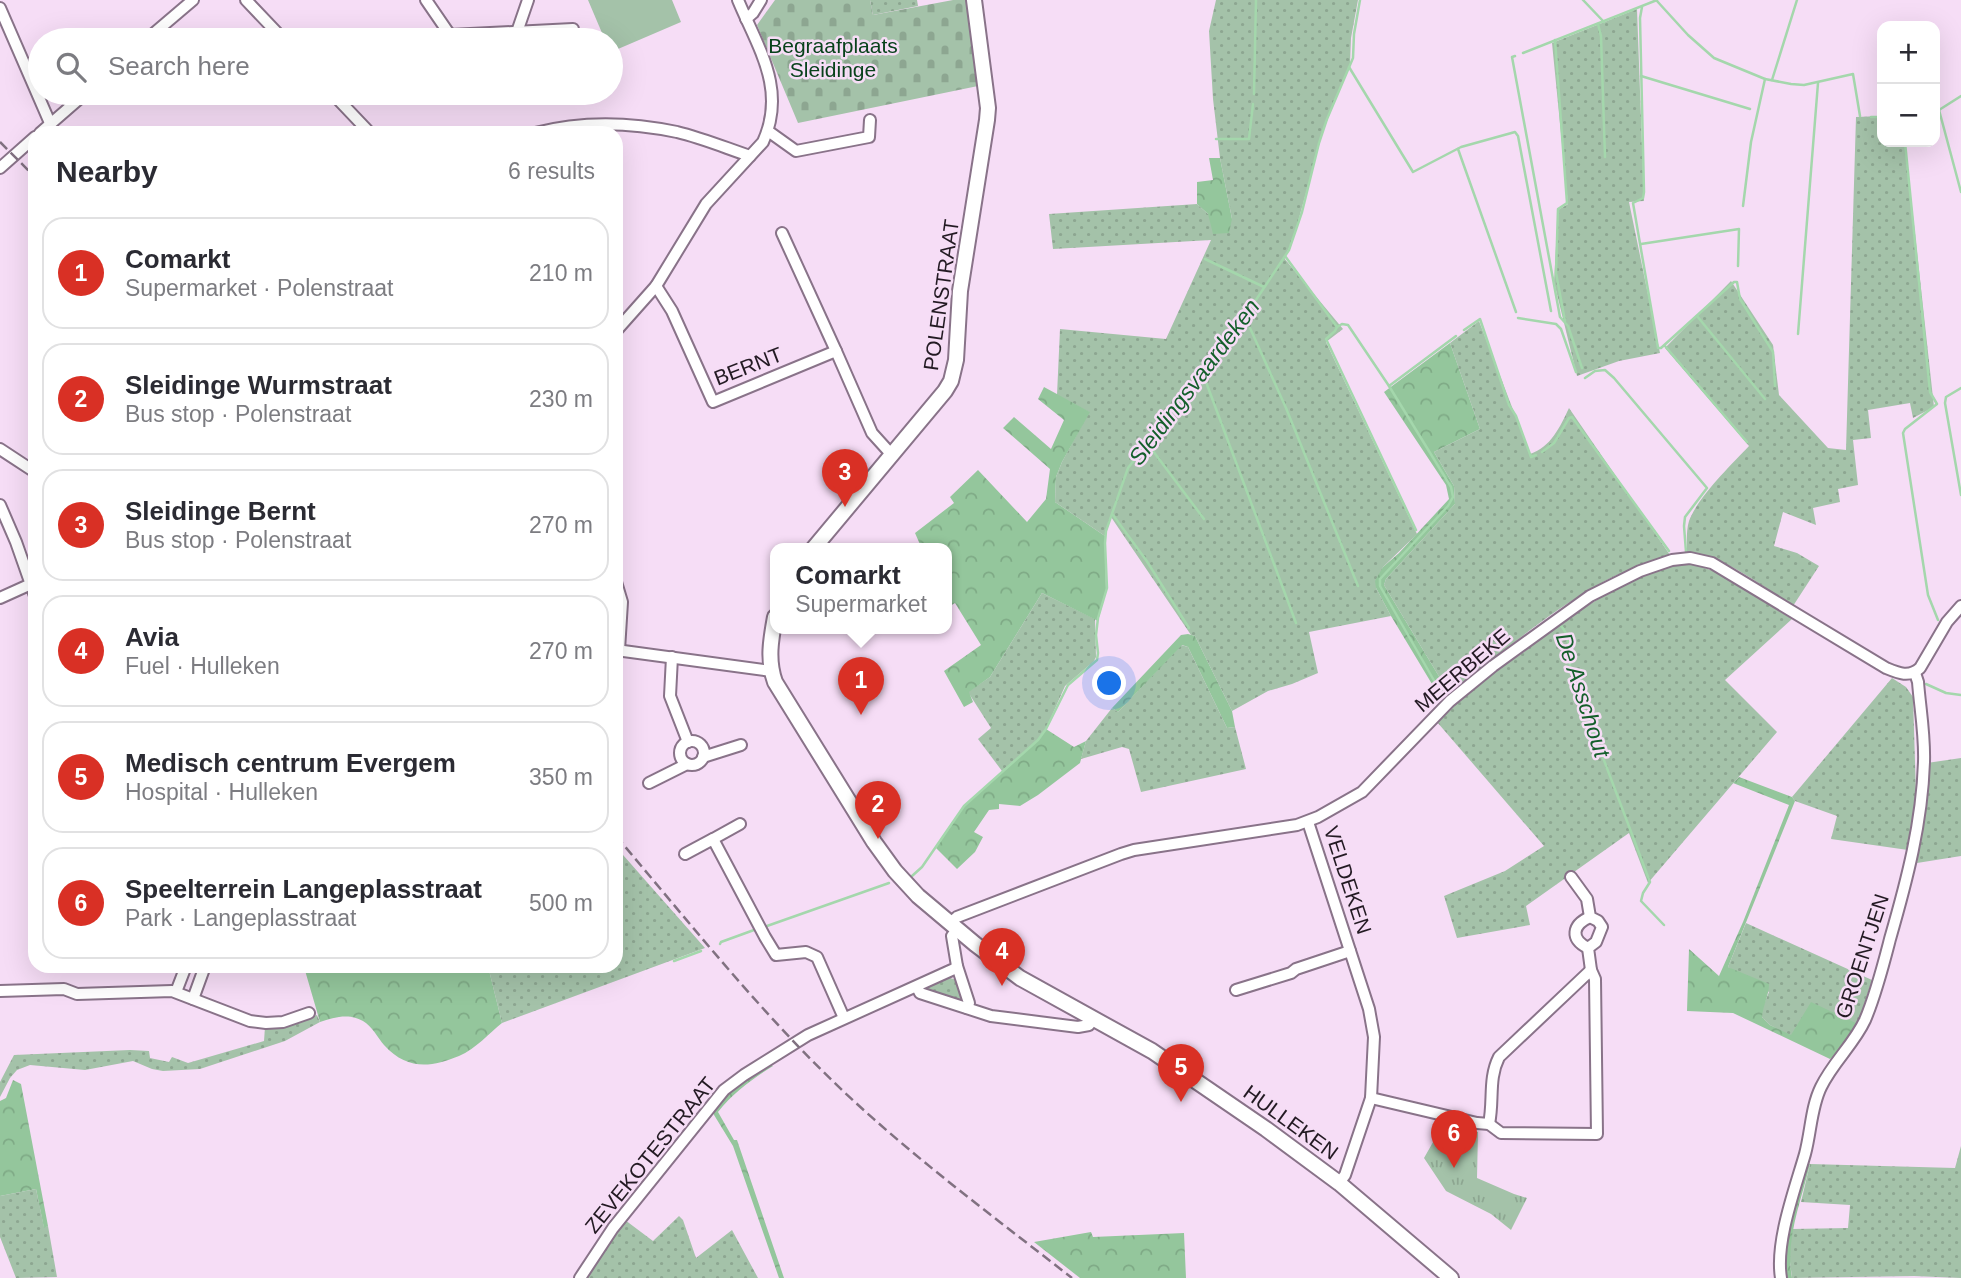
<!DOCTYPE html>
<meta charset="utf-8">
<style>
body{margin:0;font-family:Arial,sans-serif;background:#f2f2f3;color:#2b2b33}
.controls{position:absolute;right:21px;top:21px;display:grid;overflow:hidden;border-radius:14px;box-shadow:0 7px 28px #0002}
.controls button{width:63px;height:63px;display:grid;place-items:center;padding:0;border:0;border-bottom:2px solid #e1e1e2;background:#fff;color:#2b2b33;font:35px sans-serif}
.you{position:absolute;left:1110px;top:684px;width:24px;height:24px;margin:-18px;border:5px solid #fff;border-radius:50%;background:#1a73e8;box-shadow:0 0 0 10px #1a73e833}
.badge{display:grid;place-items:center;width:46px;height:46px;border-radius:50%;background:#d93025;color:#fff;font-size:23px;font-weight:700}
.pin{position:absolute;translate:-50% -58px;filter:drop-shadow(0 2px 4px #0008)}
.pin::after{content:'';position:absolute;top:37px;width:24px;height:21px;background:inherit;clip-path:polygon(0 0,100% 0,50% 100%)}
.popup{position:absolute;left:770px;top:543px;width:182px;height:91px;box-sizing:border-box;display:grid;place-content:center;border-radius:14px;background:#fff;filter:drop-shadow(0 2px 5px #0005);font-size:23px;white-space:nowrap;color:#7c7c81}
.popup b{font-size:26px;color:#2b2b33}
.popup::after{content:'';position:absolute;left:50%;top:100%;margin-left:-14px;border:14px solid transparent;border-top-color:#fff}
.list{margin:0;padding:0;list-style:none}
h2{display:flex;justify-content:space-between;align-items:center;height:91px;margin:0;padding:0 28px;font-size:30px}
h2 small{font-size:23px;font-weight:400;color:#7c7c81}
.list li{display:grid;grid-template-columns:46px 1fr auto;gap:21px;align-items:center;box-sizing:border-box;height:112px;margin:0 14px 14px;padding:0 14px;border:2px solid #e1e1e2;border-radius:21px}
.list b{display:block;font-size:26px;white-space:nowrap}
.list p{margin:0;font-size:23px;white-space:nowrap;color:#7c7c81}
.list em{font-size:23px;font-style:normal;color:#7c7c81}
.icon{flex:none;width:38px;height:38px;fill:none;stroke:currentColor;stroke-width:2;stroke-linecap:round;stroke-linejoin:round}
.map{position:relative;flex:none;width:1961px;height:1278px;overflow:hidden}
.search{position:absolute;background:#fff;box-shadow:0 7px 28px #0002;left:28px;top:28px;width:595px;height:77px;display:flex;align-items:center;gap:18px;box-sizing:border-box;padding:0 24px;border-radius:38px;color:#7c7c81;font-size:26px}
.panel{position:absolute;background:#fff;box-shadow:0 7px 28px #0002;left:28px;top:126px;width:595px;height:847px;border-radius:21px}
.map>svg:first-child{display:block}
</style>
<div class="map">
<svg width="1961" height="1278" viewBox="0 0 1961 1278">
<defs>
<pattern id="grass-dots" width="8" height="8" patternUnits="userSpaceOnUse" patternTransform="scale(1.75)"><rect width="8" height="8" fill="#a4c2a9"/><path d="M2 2h.1M6 6h.1" fill="none" stroke="#8da691" stroke-width="1.8" stroke-linecap="round"/></pattern>
<pattern id="forest-crowns" width="20" height="18" patternUnits="userSpaceOnUse" patternTransform="scale(1.75)"><rect width="20" height="18" fill="#94c69c"/><path d="M2 6a3 3 0 1 1 6 0M12 15a3 3 0 1 1 6 0" fill="none" stroke="#7faa86"/></pattern>
<pattern id="cemetery-stones" width="16" height="16" patternUnits="userSpaceOnUse" patternTransform="scale(1.75)"><rect width="16" height="16" fill="#a4c2a9"/><path d="M2 7V4a2 2 0 0 1 4 0v3zM10 15v-3a2 2 0 0 1 4 0v3z" fill="#8da691"/></pattern>
<pattern id="park-tufts" width="24" height="20" patternUnits="userSpaceOnUse" patternTransform="scale(1.75)"><rect width="24" height="20" fill="#a4c2a9"/><path d="M3 7l-1-3M5 7V3M7 7l1-3M15 17l-1-3M17 17v-4M19 17l1-3" fill="none" stroke="#8da691"/></pattern>
</defs>
<rect width="100%" height="100%" fill="#f6ddf6"/>
<g fill="url(#grass-dots)">
<path d="M870 0H917L918 6 873 15Z"/>
<path d="M1216 0H1358L1351 38 1350 64 1323 131 1293 240 1284 258 1343 329 1326 342 1417 534 1383 567 1376 588 1391 616 1309 632 1318 673 1292 684 1268 691 1232 711 1195 636 1191 635 1111 517 1105 536 1055 502 1056 477 1062 462 1089 412 1057 395 1060 329 1166 339 1211 240 1053 249 1049 214 1197 204 1208 214 1232 219 1220 158 1213 99 1209 31Z"/>
<path d="M1637 9 1644 201 1629 202 1660 353 1619 361 1577 376 1554 282 1558 210 1568 204 1552 43Z"/>
<path d="M1882 116V142H1905L1934 407 1913 418 1910 403 1868 410 1871 438 1853 440 1858 485 1838 489 1840 502 1813 508 1816 525 1783 512 1774 546 1797 553 1819 566 1793 606C1765 588 1720 552 1687 554 1687 543 1686 531 1689 521 1698 497 1731 465 1749 446L1665 348 1731 281 1773 345 1779 395 1828 448 1846 450 1856 117Z"/>
<path d="M1479 321 1530 454C1551 447 1560 427 1569 408L1670 555C1645 564 1619 572 1596 586 1545 615 1495 658 1449 693L1384 585 1386 579 1455 504 1454 486 1434 452 1480 429 1450 343Z"/>
<path d="M1691 563 1716 572 1792 619 1725 680 1777 732 1648 883 1629 833 1526 906 1530 925 1457 938 1444 896 1505 871 1544 846 1437 722C1444 714 1451 706 1459 699 1478 682 1500 668 1521 654 1570 617 1629 570 1691 563Z"/>
<path d="M1042 593 1095 619 1096 657 1094 661 1065 686 1046 729 1038 740 1002 771 978 739 991 728 968 692 990 677Z"/>
<path d="M1181 645 1188 647 1227 728 1235 727 1246 769 1141 792 1129 749 1122 747 1081 759 1086 741 1112 708 1118 712Z"/>
<path d="M1892 678 1906 687 1913 697 1916 794 1908 850 1831 839 1837 816 1795 801 1792 797Z"/>
<path d="M1961 758V856L1917 863 1924 814 1927 763Z"/>
<path d="M616 847 705 948 502 1023 488 966H616Z"/>
<path d="M1746 923 1872 980 1858 1024 1791 1036 1770 1025 1762 1017V1009L1769 992 1728 967Z"/>
<path d="M947 977 957 980 963 997 958 1001 926 990 928 986Z"/>
<path d="M317 1015 320 1022 285 1041 200 1069 163 1071 152 1069 133 1061 85 1070 30 1065 17 1070 10 1078 0 1097V1082L14 1055 130 1050 149 1051 150 1058 169 1062 172 1057 188 1063 264 1041 265 1027 291 1023Z"/>
<path d="M1961 1146V1278L1914 1276 1792 1278 1789 1253 1792 1229 1848 1228 1850 1205 1801 1202 1810 1164 1955 1168Z"/>
<path d="M36 1189 44 1227 48 1226 57 1277 16 1278 0 1237V1196Z"/>
<path d="M679 1216 683 1220 696 1258 732 1230 758 1278H587L625 1220 653 1241Z"/>
</g>
<g fill="url(#forest-crowns)">
<path d="M1209 158H1220L1232 219 1229 233 1213 234 1208 214 1197 204V182L1213 180Z"/>
<path d="M1450 343 1480 429 1434 452 1454 486 1455 504 1386 579 1384 585 1449 693 1441 699 1391 616 1376 588 1375 581 1383 567 1399 553 1449 499 1446 485 1384 392Z"/>
<path d="M1044 387 1090 412 1062 462 1056 477 1055 502 1105 536 1106 592 1098 621 1042 593 990 677 969 692 973 702 964 707 944 671 981 645 955 603 947 608V549H922L915 533 954 503 950 497 978 470 1027 522 1046 499 1050 469 1003 428 1014 417 1051 449 1064 420 1038 399Z"/>
<path d="M1188 634 1195 636 1232 711 1235 727 1227 728 1188 647 1182 645 1118 712 1112 708 1181 635Z"/>
<path d="M1046 729 1074 747 1086 741 1080 763 1038 795 1020 806 999 804V809L989 810 974 832 983 837 975 852 957 869 936 848 964 806 1038 740Z"/>
<path d="M1739 777 1792 797 1795 801 1728 967 1769 984C1769 996 1763 1005 1762 1017L1770 1025 1791 1035 1811 1002 1858 1024 1838 1053 1830 1059 1733 1013 1687 1011 1689 949 1719 976 1743 922 1789 805 1733 783Z"/>
<path d="M308 966H488L502 1023C489 1033 476 1049 459 1056 430 1068 407 1070 384 1045 378 1038 372 1026 363 1021 349 1013 334 1017 320 1022L304 967Z"/>
<path d="M768 1063 773 1066C752 1079 734 1092 718 1112L734 1140H737L784 1278H779L733 1146 711 1110 718 1100Z"/>
<path d="M13 1080 21 1084 48 1226 44 1228 36 1189 0 1196V1101L6 1098Z"/>
<path d="M1807 1162 1810 1164C1801 1202 1785 1239 1792 1278H1784V1243Z"/>
<path d="M1091 1232 1093 1237 1184 1233 1186 1278H1080L1034 1242Z"/>
</g>
<path fill="url(#cemetery-stones)" d="M775 0H870L873 15 953 0H968L978 86 798 123 757 25Z"/>
<path fill="url(#park-tufts)" d="M1445 1121 1478 1132 1477 1178 1514 1194 1527 1198 1511 1230 1491 1214 1446 1191 1424 1158Z"/>
<path fill="#a4c2a9" d="M588 0H672L681 22 611 52V40H605Z"/>
<g fill="none" stroke-linecap="round" stroke-linejoin="round">
<g stroke="#a4d7ac" stroke-width="2.5">
<path d="M1583 0 1604 22"/>
<path d="M1657 1 1688 35 1714 58 1765 79 1751 142 1743 206"/>
<path d="M1642 7 1640 18 1644 192 1643 198 1633 203 1658 348H1661L1734 282H1737L1740 299 1773 352 1775 386"/>
<path d="M1598 24 1601 36 1605 157"/>
<path d="M1555 40 1567 203 1558 209 1556 273 1565 321"/>
<path d="M1523 53 1657 0"/>
<path d="M1515 56 1512 57 1560 317 1568 326 1582 368"/>
<path d="M1349 67 1413 172 1461 147 1515 132 1518 136 1551 311"/>
<path d="M1641 76 1750 109"/>
<path d="M1765 79 1791 84 1804 85 1853 74 1860 116"/>
<path d="M1772 80 1797 0"/>
<path d="M1254 94 1256 0"/>
<path d="M1939 110 1961 192"/>
<path d="M1935 111 1939 110 1961 96"/>
<path d="M1871 117H1882"/>
<path d="M1216 139H1249L1253 104"/>
<path d="M1905 142 1930 392 1937 404 1905 429 1903 433 1928 595 1938 620"/>
<path d="M1458 149 1516 312"/>
<path d="M1641 244 1739 229 1738 266"/>
<path d="M1285 256 1337 327 1342 324 1348 325 1389 386 1451 487 1453 497 1448 506 1380 579V586L1444 698"/>
<path d="M1205 259 1264 287"/>
<path d="M1697 316 1765 399"/>
<path d="M1518 318 1556 324 1561 329 1576 372"/>
<path d="M1337 327 1335 331 1326 339 1416 530"/>
<path d="M1250 328 1286 408 1358 586"/>
<path d="M1464 330 1480 319 1509 405 1516 416 1531 457 1536 455"/>
<path d="M1798 334 1818 83"/>
<path d="M1665 346 1747 442"/>
<path d="M1203 374 1296 623"/>
<path d="M1585 378 1595 371 1605 370 1614 378 1707 488 1685 517 1684 526 1686 552"/>
<path d="M1389 386 1456 336"/>
<path d="M1961 388 1946 397 1945 403 1961 495"/>
<path d="M1147 443 1204 519"/>
<path d="M1542 452 1554 443 1569 418 1572 417 1669 551"/>
<path d="M1113 515 1146 560 1189 628"/>
<path d="M1559 624C1573 636 1567 655 1571 673L1650 882 1643 893 1641 901 1664 925"/>
<path d="M1481 683 1517 655"/>
<path d="M1926 684 1946 693 1961 695"/>
<path d="M912 876 922 867 964 806 1038 740 1046 729 1068 685 1097 660 1098 653 1096 635 1098 618 1107 588 1105 543 1106 531 1128 468 1244 318 1289 250 1302 212 1319 143 1327 119 1353 58 1354 34 1360 0"/>
<path d="M767 926 889 883"/>
<path d="M720 944 721 942 754 930"/>
<path d="M674 961 701 951"/>
</g>
<g stroke="#897389" stroke-width="14">
<g id="minor">
<path d="M246 0 284 40"/>
<path d="M426 0 450 35 573 29"/>
<path d="M0 8 50 123"/>
<path d="M746 19 753 13 761 0"/>
<path d="M517 32 528 0"/>
<path d="M146 40 193 0"/>
<path d="M332 93 370 133"/>
<path d="M768 131 796 151 869 137 870 120"/>
<path d="M40 133 86 93"/>
<path d="M535 133C581 121 630 122 677 132 702 138 726 148 750 156"/>
<path d="M0 168 35 137"/>
<path d="M782 233 836 351"/>
<path d="M656 286 672 311 713 402 836 351 872 433 891 454"/>
<path d="M616 331 656 286 706 204 763 142C787 89 758 48 738 0"/>
<path d="M0 449 35 472"/>
<path d="M0 505 16 542 35 596"/>
<path d="M616 582 622 602 619 650"/>
<path d="M0 598 31 584"/>
<path d="M616 650 771 671"/>
<path d="M672 657 670 696 688 742"/>
<circle cx="692" cy="753" r="12"/>
<path d="M703 757 741 745"/>
<path d="M649 783 687 764"/>
<path d="M1308 822 1369 1009 1374 1037 1371 1098 1345 1175 1339 1183"/>
<path d="M740 824 713 839 765 937 776 955 806 952 817 957 844 1018"/>
<path d="M685 854 713 839"/>
<path d="M950 923 957 917 1121 854 1134 850 1297 825 1318 817 1362 792 1450 701 1493 666 1590 596 1640 571 1672 560 1690 558 1712 563 1886 668C1898 673 1909 678 1920 668L1947 622 1961 606"/>
<path d="M1588 948C1570 939 1572 925 1590 917"/>
<path d="M957 966 969 1003 967 1008"/>
<path d="M917 987 920 993 991 1016 1078 1027 1089 1025 1093 1018"/>
<path d="M1236 990 1291 973 1296 969 1350 951"/>
<path d="M0 991 64 989 77 994 172 991 250 1021 266 1023 283 1022 309 1013"/>
<path d="M176 992 186 966"/>
<path d="M193 999 205 966"/>
<path d="M1371 1098 1477 1123 1489 1124 1501 1133 1597 1134 1595 979 1591 970 1588 948 1596 942 1602 927 1598 921 1590 917 1587 899 1571 877"/>
<path d="M1489 1124C1494 1100 1488 1079 1499 1057L1591 970"/>
<path d="M580 1278 613 1228 724 1090 744 1075 808 1035 954 969 957 966 952 936 958 929"/>
<path d="M1781 1278C1775 1242 1795 1189 1805 1154 1811 1132 1811 1107 1821 1087 1833 1062 1854 1044 1865 1020 1876 994 1883 966 1890 939 1907 880 1922 823 1924 762 1925 735 1920 708 1918 682L1915 673"/>
</g>
</g>
<g stroke="#897389" stroke-width="18">
<g id="major">
<path d="M813 549 945 391 951 381 956 360 960 291 987 120 988 108 974 0"/>
<path d="M775 617C771 639 767 660 775 682L874 842 895 871 918 896 975 944 1020 978 1152 1051 1266 1129 1339 1183 1451 1278"/>
</g>
</g>
<use href="#minor" stroke="#fff" stroke-width="10"/>
<use href="#major" stroke="#fff" stroke-width="14"/>
<g stroke="#817181" stroke-width="2.5" stroke-dasharray="10 5" stroke-linecap="butt">
<path d="M0 142 35 177"/>
<path d="M616 836C689 922 760 1012 842 1090 914 1158 994 1217 1072 1278"/>
</g>
</g>
<g text-anchor="middle" dominant-baseline="central" stroke-width="5" stroke-linejoin="round" paint-order="stroke">
<g font-size="21" fill="#08421b" stroke="#f6ddf6">
<text x="833" y="45">Begraafplaats<tspan x="833" dy="24">Sleidinge</tspan></text>
</g>
<g font-size="21" fill="#231a23" stroke="#f6ddf6">
<text transform="translate(941 295) rotate(-82)">POLENSTRAAT</text>
<text transform="translate(748 366) rotate(-21)">BERNT</text>
<text transform="translate(1462 670) rotate(-40)">MEERBEKE</text>
<text transform="translate(1348 880) rotate(72)">VELDEKEN</text>
<text transform="translate(1862 956) rotate(-72)">GROENTJEN</text>
<text transform="translate(1291 1122) rotate(36)">HULLEKEN</text>
<text transform="translate(650 1155) rotate(-51)">ZEVEKOTESTRAAT</text>
</g>
<g font-size="23" font-style="italic" fill="#145f2b" stroke="#f6ddf6">
<text transform="translate(1194 382) rotate(-53)">Sleidingsvaardeken</text>
<text transform="translate(1583 695) rotate(72)">De Asschout</text>
</g>
</g>
</svg>
<div class="controls">
<button>+</button>
<button>−</button>
</div>
<div class="you"></div>
<div class="pin badge" style="left:861px;top:715px">1</div>
<div class="popup"><b>Comarkt</b>Supermarket</div>
<div class="pin badge" style="left:878px;top:839px">2</div>
<div class="pin badge" style="left:845px;top:507px">3</div>
<div class="pin badge" style="left:1002px;top:986px">4</div>
<div class="pin badge" style="left:1181px;top:1102px">5</div>
<div class="pin badge" style="left:1454px;top:1168px">6</div>
<div class="search"><svg class="icon" aria-label="search" viewBox="0 0 24 24"><circle cx="10" cy="10" r="6"/><path d="M15 15l6 6"/></svg>Search here</div>
<section class="panel">
<h2>Nearby<small>6 results</small></h2>
<ul class="list">
<li><span class="badge">1</span><div><b>Comarkt</b><p>Supermarket · Polenstraat</p></div><em>210 m</em></li>
<li><span class="badge">2</span><div><b>Sleidinge Wurmstraat</b><p>Bus stop · Polenstraat</p></div><em>230 m</em></li>
<li><span class="badge">3</span><div><b>Sleidinge Bernt</b><p>Bus stop · Polenstraat</p></div><em>270 m</em></li>
<li><span class="badge">4</span><div><b>Avia</b><p>Fuel · Hulleken</p></div><em>270 m</em></li>
<li><span class="badge">5</span><div><b>Medisch centrum Evergem</b><p>Hospital · Hulleken</p></div><em>350 m</em></li>
<li><span class="badge">6</span><div><b>Speelterrein Langeplasstraat</b><p>Park · Langeplasstraat</p></div><em>500 m</em></li>
</ul>
</section>
</div>
